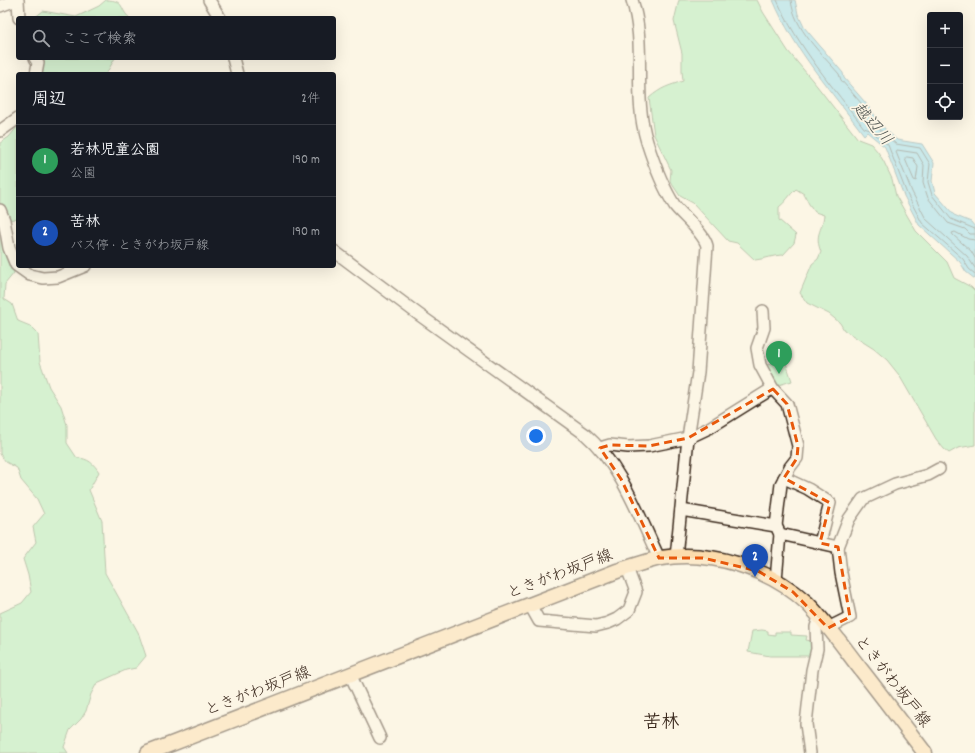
<!DOCTYPE html>
<html lang="ja">
<meta charset="utf-8">
<style>
body{margin:0;font-family:Dekko,"Klee One",sans-serif;background:#242831;color:#f1f3f6}
.controls{position:absolute;right:12px;top:12px;display:grid;overflow:hidden;border-radius:4px;box-shadow:0 4px 16px #0002}
.controls button{width:36px;height:36px;display:grid;place-items:center;padding:0;border:0;border-bottom:1px solid #363941;background:#171b24;color:#f1f3f6;font:20px sans-serif}
.you{position:absolute;left:536px;top:436px;width:14px;height:14px;margin:-10px;border:3px solid #fff;border-radius:50%;background:#1a73e8;box-shadow:0 0 0 6px #1a73e833}
.badge{display:grid;place-items:center;width:26px;height:26px;border-radius:50%;background:#9f9995;color:#fff;font-size:13px;font-weight:700}
.pin{position:absolute;translate:-50% -33px;filter:drop-shadow(0 1px 2px #0008)}
.pin::after{content:'';position:absolute;top:21px;width:14px;height:12px;background:inherit;clip-path:polygon(0 0,100% 0,50% 100%)}
.list{margin:0;padding:0;list-style:none}
h2{display:flex;justify-content:space-between;align-items:center;height:52px;margin:0;padding:0 16px;font-size:17px}
h2 small{font-size:13px;font-weight:400;color:#9ea1a6}
.list li{display:grid;grid-template-columns:26px 1fr auto;gap:12px;align-items:center;box-sizing:border-box;height:72px;padding:0 16px;border-top:1px solid #363941}
.list b{display:block;font-size:15px;white-space:nowrap}
.list p{margin:0;font-size:13px;white-space:nowrap;color:#9ea1a6}
.list em{font-size:13px;font-style:normal;color:#9ea1a6}
.icon{flex:none;width:22px;height:22px;fill:none;stroke:currentColor;stroke-width:2;stroke-linecap:round;stroke-linejoin:round}
.map{position:relative;flex:none;width:975px;height:753px;overflow:hidden}
.search{position:absolute;background:#171b24;box-shadow:0 4px 16px #0002;left:16px;top:16px;width:320px;height:44px;display:flex;align-items:center;gap:10px;box-sizing:border-box;padding:0 14px;border-radius:4px;color:#9ea1a6;font-size:15px}
.panel{position:absolute;background:#171b24;box-shadow:0 4px 16px #0002;left:16px;top:72px;width:320px;height:196px;border-radius:4px}
.map>svg:first-child{display:block}
</style>
<div class="map">
<svg width="975" height="753" viewBox="0 0 975 753">
<rect width="100%" height="100%" fill="#fcf5e5"/>
<filter id="ink" filterUnits="userSpaceOnUse"><feTurbulence type="fractalNoise" baseFrequency=".025" numOctaves="2"/><feDisplacementMap in="SourceGraphic" scale="8" xChannelSelector="R" yChannelSelector="G"/><feConvolveMatrix kernelMatrix="1 2 1 2 8 2 1 2 1" color-interpolation-filters="sRGB"/></filter>
<g filter="url(#ink)">
<g fill="#a8ecb6" stroke="#728b6a">
<path d="M106 0C126 0 119 10 130 18H34L43 11 76 17 99 6Z"/>
<path d="M679 0H757L763 12 788 51 817 86 858 139 871 144 878 152 884 162 892 179 896 196 916 231 947 262 954 278 971 287 975 291V445L958 448 949 453 944 449 936 439 899 375 887 360 874 349 844 330 840 323 829 314 807 303 800 293 812 264 818 259 821 252C814 234 822 232 824 215L815 212 809 204 804 194 796 189C789 195 786 202 779 207V220L796 235 794 243 783 255C773 255 766 259 755 260L737 243 728 241 693 203 680 196 670 181 671 170 654 135 649 98C662 87 668 86 683 81L682 71V53L674 21Z"/>
<path d="M41 58H115L106 74H41Z"/>
<path d="M18 126V218L9 220 12 231 4 244 14 273 5 284 4 299 12 304 18 321 30 326 38 334 40 362 49 387 61 406 67 425V443L77 458C88 458 94 464 99 472L89 490 102 521 105 573 138 632 146 656 136 668 126 670 97 683 91 694 86 711 81 719 70 730 64 747 68 753H0V613L22 603 31 592 28 575 23 559 36 542 33 527 44 514 37 499 21 480 17 468 6 462 0 454V143L9 137Z"/>
<path d="M785 360 792 381 775 386 763 366Z"/>
<path d="M762 630 768 631V634L775 635V632H791V635L807 636 806 640 811 641 810 656H770L748 652 752 631Z"/>
</g>
<path fill="#8ed9ef" stroke="#6d939b" d="M773 0H795L798 14 804 27 843 73 844 78 864 101 885 129 897 140 922 144 934 163 932 181 935 193 954 215 971 222 975 227V279L966 272 960 262 919 225 904 196 885 147 867 132 864 135C832 92 794 50 773 0Z"/>
<g fill="none" stroke-linecap="round" stroke-linejoin="round">
<g stroke="#5c7072" stroke-width="1">
<path d="M777 0C797 46 834 88 864 128L870 130 888 145 907 194 922 223 963 259 969 269 975 274"/>
<path d="M791 0C794 29 821 53 839 74L841 80 861 103 882 132 896 144 920 148 930 164 928 182 932 195 951 219 975 229"/>
<path d="M907 157 913 158 918 167 916 181 914 180 905 159Z"/>
<path d="M975 234H970L965 229 948 223 928 198 923 183 924 165 917 153 897 150 896 152 912 192 926 219 967 256 975 268"/>
<path d="M975 240 968 239 955 232 952 233 953 235 971 251 975 258"/>
</g>
<g stroke="#3b2a1e" stroke-width="14">
<g id="minor">
<path d="M18 0 19 18"/>
<path d="M209 0 220 18"/>
<path d="M632 0C647 46 632 94 647 142 654 164 662 186 675 206 684 217 704 233 707 246L698 372 688 438 676 557"/>
<path d="M0 6 16 0"/>
<path d="M35 58 38 63 36 74"/>
<path d="M233 58 237 74"/>
<path d="M0 131 18 118"/>
<path d="M0 210 4 220 9 248 16 265 30 275 43 278 58 277 85 266"/>
<path d="M334 251 418 314 585 434C621 465 639 516 659 558"/>
<path d="M763 311 764 328 757 348 760 365 773 389"/>
<path d="M600 448 610 445 628 447 649 446 688 438 709 428 770 390 773 389 787 404 798 446 797 458 790 467 781 484 776 526"/>
<path d="M784 478 808 489 830 503 820 543"/>
<path d="M681 510 776 526 780 534 838 547 849 519 863 499 895 484 928 475 939 469"/>
<path d="M776 580 780 534"/>
<path d="M530 605 539 621 596 626 608 623 617 619 629 610 636 592 627 568"/>
<path d="M828 628 850 617 841 573 838 547"/>
<path d="M350 674 380 738"/>
<path d="M810 753 806 724 812 670 817 649 816 627 819 617"/>
</g>
</g>
<g stroke="#3b2a1e" stroke-width="17">
<path id="major" d="M148 753 617 571C631 567 646 561 661 558 711 550 769 568 807 603 826 622 842 645 859 667 881 695 903 724 925 753"/>
</g>
<use href="#minor" stroke="#fcf5e5" stroke-width="11"/>
<use href="#major" stroke="#fcdcac" stroke-width="14"/>
</g>
</g>
<path d="M0 0H975V753H0ZM773 389 787 404 798 446 797 458 784 478 830 503 820 543 838 547 850 617 828 628 793 592 758 571 703 558H659L621 479 600 448 610 445 649 446 688 438Z" fill="#fcf5e5" fill-opacity=".55" fill-rule="evenodd"/>
<path fill="none" stroke="#e8590c" stroke-width="3" stroke-dasharray="8 5" stroke-linejoin="round" d="M773 389 787 404 798 446 797 458 784 478 830 503 820 543 838 547 850 617 828 628 793 592 758 571 703 558H659L621 479 600 448 610 445 649 446 688 438Z"/>
<g text-anchor="middle" dominant-baseline="central" stroke-width="3.5" stroke-linejoin="round" paint-order="stroke">
<g font-size="16" fill="#3b2a1e" stroke="#fcf5e5">
<text transform="translate(560 575) rotate(-21)">ときがわ坂戸線</text>
<text transform="translate(892 682) rotate(52)">ときがわ坂戸線</text>
<text transform="translate(258 692) rotate(-21)">ときがわ坂戸線</text>
</g>
<g font-size="17" font-style="italic" fill="#505652" stroke="#fcf5e5">
<text transform="translate(871 125) rotate(49)">越辺川</text>
</g>
<g font-size="18" font-weight="bold" fill="#3b2a1e" stroke="#fcf5e5">
<text x="661" y="723">苦林</text>
</g>
</g>
</svg>
<div class="controls">
<button>+</button>
<button>−</button>
<button><svg class="icon" aria-label="locate" viewBox="0 0 24 24"><circle cx="12" cy="12" r="6"/><path d="M12 2v4M12 18v4M2 12h4M18 12h4"/></svg></button>
</div>
<div class="you"></div>
<div class="pin badge" style="left:779px;top:374px;background:#2e9e5b">1</div>
<div class="pin badge" style="left:755px;top:577px;background:#1a4fb4">2</div>
<div class="search"><svg class="icon" aria-label="search" viewBox="0 0 24 24"><circle cx="10" cy="10" r="6"/><path d="M15 15l6 6"/></svg>ここで検索</div>
<section class="panel">
<h2>周辺<small>2件</small></h2>
<ul class="list">
<li><span class="badge" style="background:#2e9e5b">1</span><div><b>若林児童公園</b><p>公園</p></div><em>190 m</em></li>
<li><span class="badge" style="background:#1a4fb4">2</span><div><b>苦林</b><p>バス停 · ときがわ坂戸線</p></div><em>190 m</em></li>
</ul>
</section>
</div>
